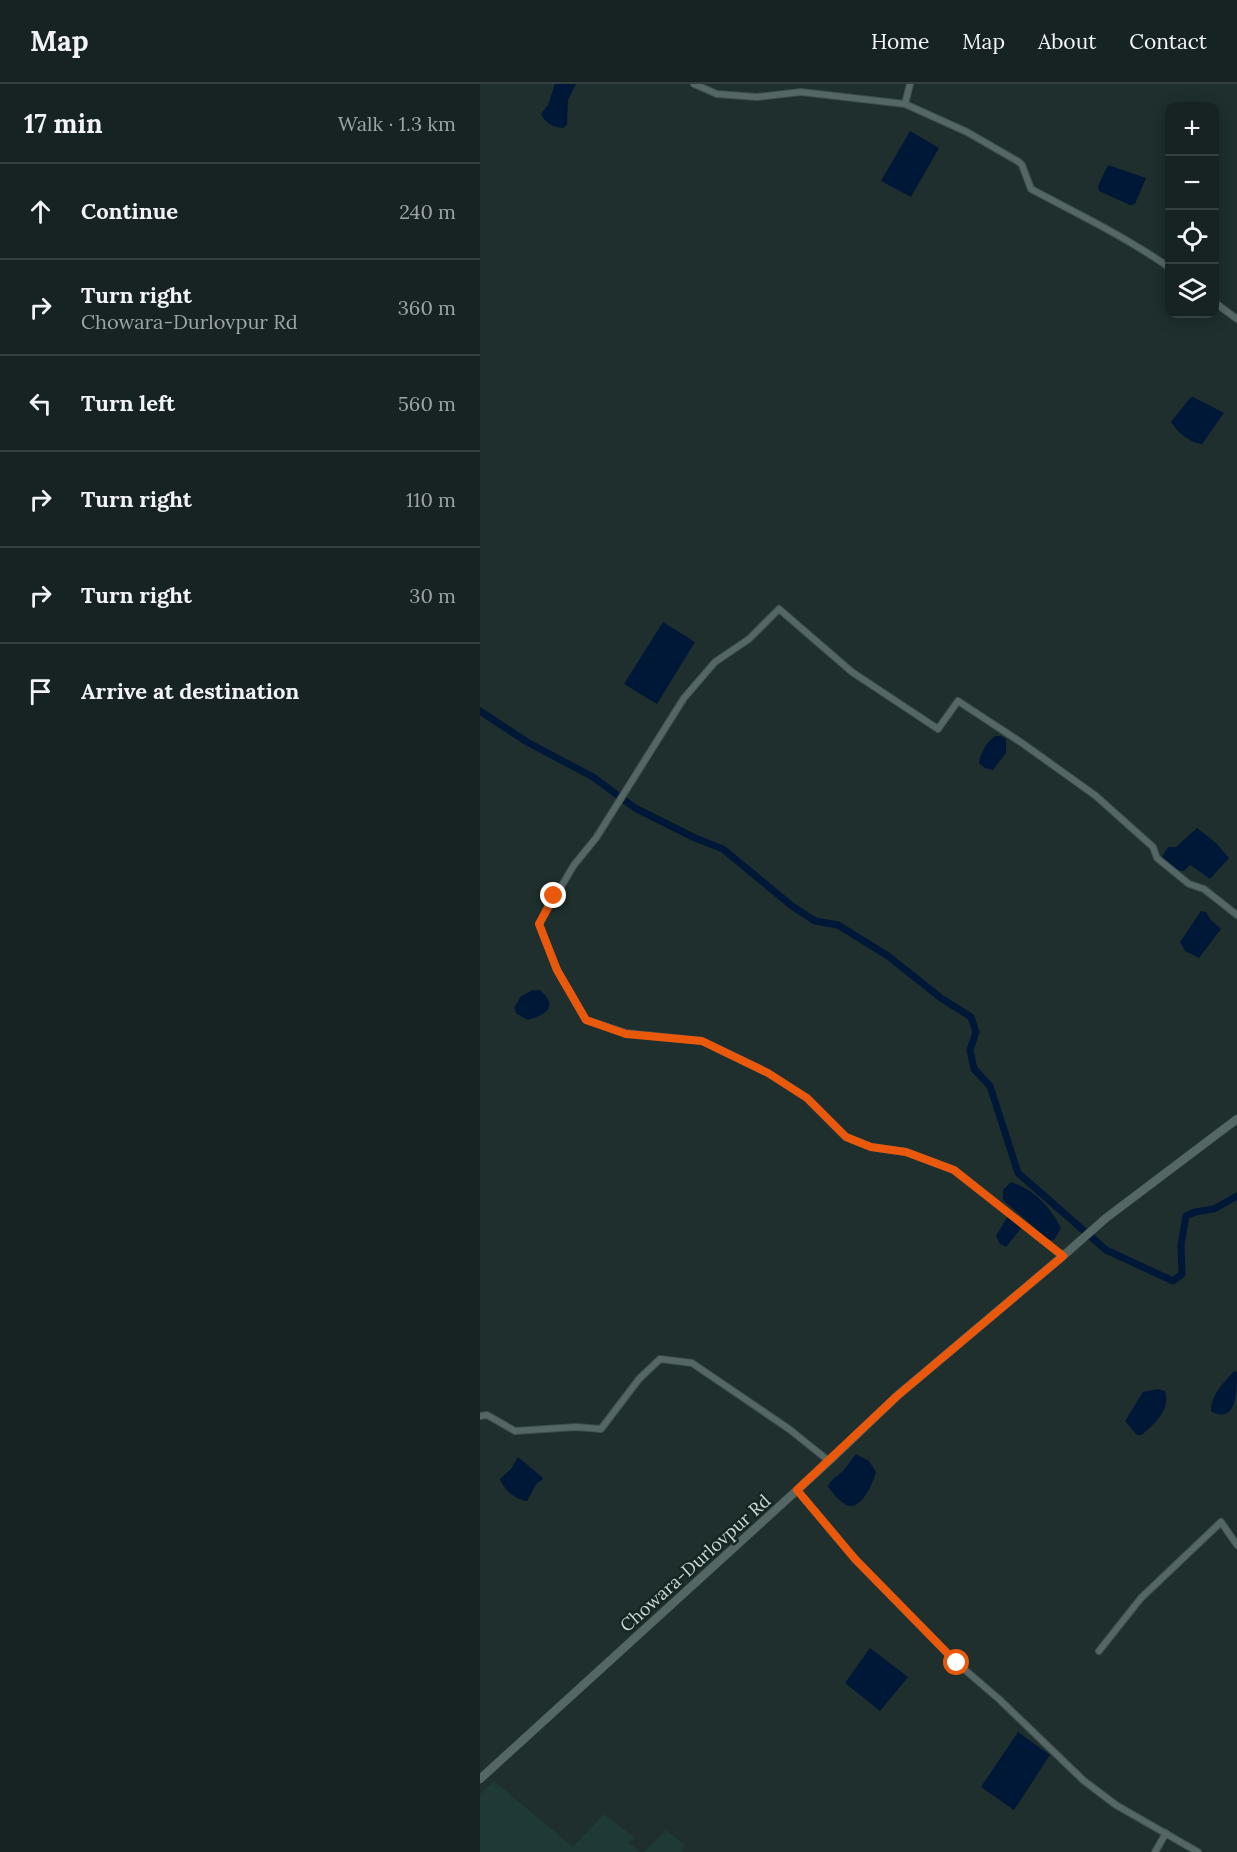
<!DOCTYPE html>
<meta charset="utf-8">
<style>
body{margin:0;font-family:Lora,serif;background:#232f2f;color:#f1f3f6}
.controls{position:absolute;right:18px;top:18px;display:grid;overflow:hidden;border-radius:12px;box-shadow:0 3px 15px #0003}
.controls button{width:54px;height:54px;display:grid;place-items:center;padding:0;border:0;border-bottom:2px solid #354040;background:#162322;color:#f1f3f6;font:30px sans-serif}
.stop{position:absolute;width:18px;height:18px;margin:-14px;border:4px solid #ea580c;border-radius:50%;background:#fff}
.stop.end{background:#ea580c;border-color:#fff;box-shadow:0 2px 6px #0008}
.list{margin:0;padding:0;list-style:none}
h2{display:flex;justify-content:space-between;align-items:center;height:78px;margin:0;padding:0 24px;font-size:26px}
h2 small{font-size:20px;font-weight:400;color:#9ea4a5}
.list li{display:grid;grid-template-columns:39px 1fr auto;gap:18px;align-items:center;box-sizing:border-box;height:96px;padding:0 24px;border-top:2px solid #354040}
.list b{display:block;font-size:22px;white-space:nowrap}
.list p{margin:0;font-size:20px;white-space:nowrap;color:#9ea4a5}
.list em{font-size:20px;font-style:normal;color:#9ea4a5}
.icon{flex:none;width:33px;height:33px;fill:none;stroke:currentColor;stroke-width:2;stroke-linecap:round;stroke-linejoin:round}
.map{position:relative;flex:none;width:757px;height:1768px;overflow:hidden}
header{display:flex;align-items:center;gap:36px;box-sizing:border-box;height:84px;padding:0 30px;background:#162322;border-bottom:2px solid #354040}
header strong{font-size:28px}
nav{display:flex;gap:33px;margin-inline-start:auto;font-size:21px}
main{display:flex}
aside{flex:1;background:#162322}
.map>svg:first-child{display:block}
</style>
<header>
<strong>Map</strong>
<nav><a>Home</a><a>Map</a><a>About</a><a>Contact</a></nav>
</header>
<main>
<aside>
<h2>17 min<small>Walk · 1.3 km</small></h2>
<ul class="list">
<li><svg class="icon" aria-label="ahead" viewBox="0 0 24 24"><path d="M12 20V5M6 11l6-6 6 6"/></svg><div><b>Continue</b></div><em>240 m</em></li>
<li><svg class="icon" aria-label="right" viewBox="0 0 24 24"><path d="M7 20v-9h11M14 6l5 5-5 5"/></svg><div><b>Turn right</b><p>Chowara-Durlovpur Rd</p></div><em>360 m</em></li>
<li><svg class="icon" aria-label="left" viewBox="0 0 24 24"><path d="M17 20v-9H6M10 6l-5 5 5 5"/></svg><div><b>Turn left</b></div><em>560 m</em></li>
<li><svg class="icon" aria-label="right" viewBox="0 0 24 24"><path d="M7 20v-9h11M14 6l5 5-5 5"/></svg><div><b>Turn right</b></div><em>110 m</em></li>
<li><svg class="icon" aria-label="right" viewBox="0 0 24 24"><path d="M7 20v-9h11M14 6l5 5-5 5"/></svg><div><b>Turn right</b></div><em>30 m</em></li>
<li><svg class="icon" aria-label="arrive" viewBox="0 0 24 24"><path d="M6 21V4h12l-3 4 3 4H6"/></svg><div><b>Arrive at destination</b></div></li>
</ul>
</aside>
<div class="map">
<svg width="757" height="1768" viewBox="0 0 757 1768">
<rect width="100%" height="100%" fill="#1e2f2d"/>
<g fill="#1f3936">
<path d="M14 1697 93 1763 124 1730 155 1754 149 1759 160 1768H0V1710Z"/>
<path d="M186 1746 205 1761 202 1768H164Z"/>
</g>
<g fill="#001837">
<path d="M75 0H96L88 16 87 41 83 44C73 43 65 39 61 30L68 21Z"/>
<path d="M430 47 459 64 431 113 401 97Z"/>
<path d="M628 81 666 94 655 120 650 121 619 107 618 102Z"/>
<path d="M713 313 744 329 722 360C710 359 697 348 691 338L710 314Z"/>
<path d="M183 538 215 558 177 620 144 600Z"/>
<path d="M515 652H521L526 655V669L513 686 505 684 499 679C500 669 507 658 515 652Z"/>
<path d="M717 744 736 759 749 774 730 795 712 782 710 781 704 787C696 787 686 780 682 773L688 763H696Z"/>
<path d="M721 827 726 828 730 835 741 845 719 874 705 867 700 858Z"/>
<path d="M53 906H60C78 922 68 930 48 936L37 930 34 924 41 912Z"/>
<path d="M531 1098C554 1105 570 1123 581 1144L574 1156H569L523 1116V1106Z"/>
<path d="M529 1130 543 1142 526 1163 520 1160 516 1152Z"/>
<path d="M754 1287 757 1288C757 1302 757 1327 745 1330 739 1331 736 1330 731 1327 731 1310 744 1299 754 1287Z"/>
<path d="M678 1305 685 1307C691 1326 675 1339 662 1351H657L645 1337 663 1308Z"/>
<path d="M376 1370 389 1377 396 1388C393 1399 381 1428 366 1421 359 1417 353 1409 348 1403L350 1398 363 1387Z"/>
<path d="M38 1373 63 1394 62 1396 57 1399 47 1417C35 1415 24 1406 20 1395L31 1385Z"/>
<path d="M390 1564 428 1593 400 1627 365 1599Z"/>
<path d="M538 1648 570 1671 534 1726 501 1703Z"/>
</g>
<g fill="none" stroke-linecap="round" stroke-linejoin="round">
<path stroke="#001837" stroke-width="7" d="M0 627 47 658 113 693 155 724 215 754 243 765 312 822 335 837 358 841 408 872 461 914 491 933 496 948 490 966 494 985 510 1002 538 1089 626 1166 693 1197 702 1190 701 1161 706 1132 715 1128 734 1125 757 1112"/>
<g stroke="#3e4d4b" stroke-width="8">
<g id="minor">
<path d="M214 0 237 10 277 13 321 8 425 20 487 48 539 78 542 81 551 105C598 130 646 153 690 184"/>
<path d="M425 20 430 0"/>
<path d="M734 218 757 235"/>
<path d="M583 1172 474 1086 426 1068 391 1063 366 1053 327 1014 288 989 222 957 146 949 106 936 77 886 59 840 94 781 116 754 204 614 235 578 269 555 299 525 372 588 458 645 478 617 542 659 616 712 673 763 677 774 709 800 724 805 757 831"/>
<path d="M0 1332 7 1331 35 1347 96 1343 121 1345 159 1295 180 1275 212 1279 309 1345 349 1377"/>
<path d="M317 1406 375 1475 477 1579 520 1616 603 1696 636 1721 718 1768"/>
<path d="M619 1567 661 1514 741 1438 757 1461"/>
<path d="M675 1768 686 1749"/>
</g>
</g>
<g stroke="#3e4d4b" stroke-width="9">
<path id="tertiary" d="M0 1695 349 1377 417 1312 583 1172 626 1134 757 1035"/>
</g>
<use href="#minor" stroke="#546764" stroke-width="6"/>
<use href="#tertiary" stroke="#546764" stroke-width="8"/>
</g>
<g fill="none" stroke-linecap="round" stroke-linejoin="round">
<path stroke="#ea580c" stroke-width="8" d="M74 812 59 840 77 886 106 936 146 950 222 957 288 989 327 1014 366 1053 391 1063 426 1068 474 1086 583 1172 417 1312 317 1406 375 1475 477 1579"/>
</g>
<g text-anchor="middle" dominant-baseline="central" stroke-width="5" stroke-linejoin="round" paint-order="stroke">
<g font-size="18" fill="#cdd7d6" stroke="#152623">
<text transform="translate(215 1479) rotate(-42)">Chowara-Durlovpur Rd</text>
</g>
</g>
</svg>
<div class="controls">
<button>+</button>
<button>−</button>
<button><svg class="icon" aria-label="locate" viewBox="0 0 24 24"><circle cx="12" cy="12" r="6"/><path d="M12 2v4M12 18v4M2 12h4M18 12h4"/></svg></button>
<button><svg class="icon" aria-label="layers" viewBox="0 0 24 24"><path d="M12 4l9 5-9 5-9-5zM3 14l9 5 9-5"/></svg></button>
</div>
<div class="stop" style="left:477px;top:1579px"></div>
<div class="stop end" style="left:74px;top:812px"></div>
</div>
</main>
